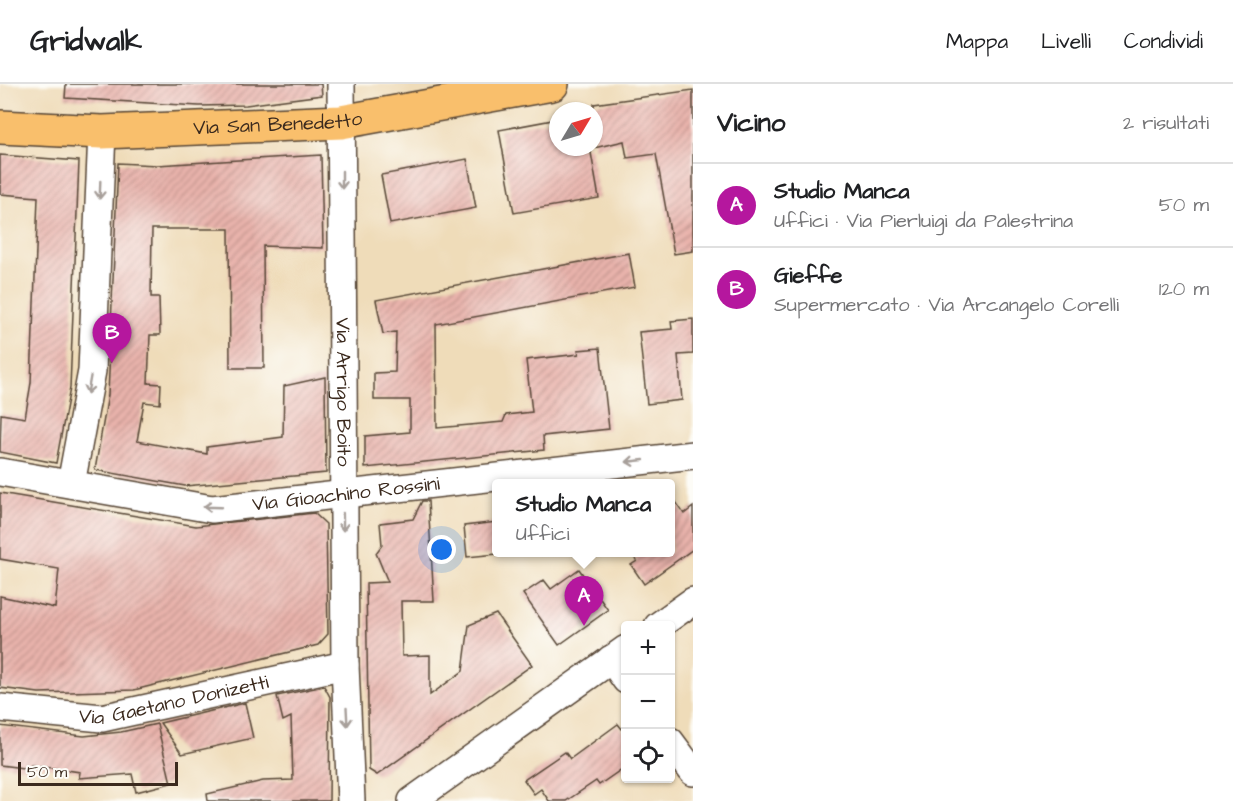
<!DOCTYPE html>
<html lang="it">
<meta charset="utf-8">
<style>
body{margin:0;font-family:"Architects Daughter",sans-serif;background:#f2f2f2;color:#202124}
.controls{position:absolute;right:18px;bottom:18px;display:grid;overflow:hidden;border-radius:6px;box-shadow:0 2px 4px #0004}
.controls button{width:54px;height:54px;display:grid;place-items:center;padding:0;border:0;border-bottom:2px solid #e0e0e0;background:#fff;color:#202124;font:30px sans-serif}
.compass{position:absolute;left:549px;top:18px;width:54px;height:54px;border-radius:50%;background:#fff;box-shadow:0 2px 4px #0004;rotate:52deg}
.scale{position:absolute;left:18px;bottom:15px;width:160px;box-sizing:border-box;padding-left:6px;border:3px solid #3b2a1e;border-top:0;font-size:16px;line-height:21px;white-space:nowrap;color:#3b2a1e;-webkit-text-stroke:4px #fdfcf7;paint-order:stroke}
.you{position:absolute;left:442px;top:466px;width:21px;height:21px;margin:-15px;border:4px solid #fff;border-radius:50%;background:#1a73e8;box-shadow:0 0 0 9px #1a73e833}
.badge{display:grid;place-items:center;width:39px;height:39px;border-radius:50%;background:#b5179e;color:#fff;font-size:20px;font-weight:700}
.pin{position:absolute;translate:-50% -50px;filter:drop-shadow(0 2px 3px #0008)}
.pin::after{content:'';position:absolute;top:32px;width:21px;height:18px;background:inherit;clip-path:polygon(0 0,100% 0,50% 100%)}
.popup{position:absolute;left:492px;top:395px;width:183px;height:78px;box-sizing:border-box;display:grid;place-content:center;border-radius:6px;background:#fff;filter:drop-shadow(0 2px 4px #0005);font-size:20px;white-space:nowrap;color:#757577}
.popup b{font-size:22px;color:#202124}
.popup::after{content:'';position:absolute;left:50%;top:100%;margin-left:-12px;border:12px solid transparent;border-top-color:#fff}
.list{margin:0;padding:0;list-style:none}
h2{display:flex;justify-content:space-between;align-items:center;height:78px;margin:0;padding:0 24px;font-size:26px}
h2 small{font-size:20px;font-weight:400;color:#757577}
.list li{display:grid;grid-template-columns:39px 1fr auto;gap:18px;align-items:center;box-sizing:border-box;height:84px;padding:0 24px;border-top:2px solid #e0e0e0}
.list b{display:block;font-size:22px;white-space:nowrap}
.list p{margin:0;font-size:20px;white-space:nowrap;color:#757577}
.list em{font-size:20px;font-style:normal;color:#757577}
.icon{flex:none;width:33px;height:33px;fill:none;stroke:currentColor;stroke-width:2;stroke-linecap:round;stroke-linejoin:round}
.map{position:relative;flex:none;width:693px;height:717px;overflow:hidden}
header{display:flex;align-items:center;gap:36px;box-sizing:border-box;height:84px;padding:0 30px;background:#fff;border-bottom:2px solid #e0e0e0}
header strong{font-size:28px}
nav{display:flex;gap:33px;margin-inline-start:auto;font-size:21px}
main{display:flex}
aside{flex:1;background:#fff}
.map>svg:first-child{display:block}
</style>
<header>
<strong>Gridwalk</strong>
<nav><a>Mappa</a><a>Livelli</a><a>Condividi</a></nav>
</header>
<main>
<div class="map">
<svg width="693" height="717" viewBox="0 0 693 717">
<defs>
<pattern id="building-hatch" width="6" height="6" patternUnits="userSpaceOnUse" patternTransform="scale(1.5)"><rect width="6" height="6" fill="#e9b3ac"/><path d="M-1 1l2-2M0 6l6-6M5 7l2-2" fill="none" stroke="#be928b"/></pattern>
</defs>
<rect width="100%" height="100%" fill="#fdfcf7"/>
<filter id="ink" filterUnits="userSpaceOnUse"><feTurbulence type="fractalNoise" baseFrequency=".0167" numOctaves="2"/><feDisplacementMap in="SourceGraphic" scale="12" xChannelSelector="R" yChannelSelector="G"/><feConvolveMatrix kernelMatrix="1 2 1 2 8 2 1 2 1" color-interpolation-filters="sRGB"/></filter>
<filter id="wash" filterUnits="userSpaceOnUse"><feTurbulence type="fractalNoise" baseFrequency=".008" numOctaves="4" result="noise"/><feDisplacementMap in="SourceGraphic" scale="24" xChannelSelector="R" yChannelSelector="G"/><feGaussianBlur stdDeviation="1.35" result="paint"/><feColorMatrix in="noise" values="0 0 0 0 0 0 0 0 0 0 0 0 0 0 0 0 0 1.4 0 .05"/><feComposite in="paint" operator="in"/></filter>
<g filter="url(#wash)">
<rect width="100%" height="100%" fill="#efdcb9"/>
<g id="blocks">
<g fill="url(#building-hatch)">
<path d="M66 0H321L322 11 246 21 199 22 65 14Z"/>
<path d="M693 6V167L674 170 656 70 627 74 624 57 594 64V20Z"/>
<path d="M558 35V63H590L599 114 514 129 499 46Z"/>
<path d="M0 71 79 77 70 304 56 379 0 368 1 330 25 334 31 299 38 113 0 110Z"/>
<path d="M321 71 323 164 263 162 264 284H230L229 145H152L151 213H159L160 251H150L148 299 161 300 160 320 144 318 137 357 207 370V363L283 353 284 302 325 293 326 389 185 402 95 386 108 311 118 79 157 81Z"/>
<path d="M467 75 476 124 390 140 381 91Z"/>
<path d="M629 169 635 203 436 240 437 344 503 338 506 331 532 328 526 276 579 270 578 266 600 264 609 345 543 352 544 366 365 384V352L410 348V316H374V289L395 288 396 248 383 250 376 216Z"/>
<path d="M693 235V270L678 271 682 316 647 320 639 248 672 245 671 237Z"/>
<path d="M0 409 196 442 314 429 326 440 328 550 318 561 134 606 39 609 0 604V512L55 524 59 485 0 475Z"/>
<path d="M671 411 684 430 693 423V465L644 500 631 481 637 477 630 468H671Z"/>
<path d="M422 417H428L434 517H401L402 572 430 571V611L463 587 469 541 496 530 532 581 377 691 369 686 366 499 388 498 376 469 382 461 380 439 413 435Z"/>
<path d="M497 438V470L467 473 464 442Z"/>
<path d="M579 485 608 526 559 561 523 510 544 496 551 505Z"/>
<path d="M324 602 330 613 329 717H208L207 710 263 697 293 696 291 633 283 637 277 612Z"/>
<path d="M245 619 253 654 182 670 160 639Z"/>
<path d="M157 640 171 699 136 708 132 690 79 694 80 688 31 681V685L0 681V642L84 652 121 648Z"/>
<path d="M618 640 626 650V682L599 701 596 697 566 717H549L541 705 534 710 524 696 565 668 570 675Z"/>
</g>
</g>
</g>
<g filter="url(#ink)">
<use href="#blocks" fill-opacity="0" stroke="#564535" stroke-width="1.5"/>
<g fill="none" stroke-linecap="round" stroke-linejoin="round">
<g stroke="#564535" stroke-width="30">
<g id="minor">
<path id="s1" d="M341 0 345 581 351 717"/>
<path id="s2" d="M0 388 212 425 693 371"/>
<path d="M71 400 92 287 102 48"/>
<path d="M658 542 693 517"/>
<path d="M611 575 626 596"/>
<path id="s3" d="M0 624 102 634 345 581"/>
<path d="M670 657 693 688"/>
<path d="M412 717 626 565"/>
</g>
</g>
<g stroke="#564535" stroke-width="36">
<g id="major">
<path id="s4" d="M0 43 102 48 341 38 552 0"/>
</g>
</g>
<use href="#minor" stroke="#fff" stroke-width="27"/>
<use href="#major" stroke="#f9bf6c" stroke-width="33"/>
</g>
<defs><path id="oneway-shaft" d="M-6 0H5M1.5-3L5.5 0L1.5 3" fill="none" stroke-width="1.6" stroke-linecap="round" stroke-linejoin="round" transform="scale(1.5)"/></defs>
<g stroke="#a79f9a">
<use href="#oneway-shaft" transform="translate(342 96) rotate(90)"/>
<use href="#oneway-shaft" transform="translate(100 106) rotate(92)"/>
<use href="#oneway-shaft" transform="translate(89 301) rotate(100)"/>
<use href="#oneway-shaft" transform="translate(635 377) rotate(174)"/>
<use href="#oneway-shaft" transform="translate(212 423) rotate(-178)"/>
<use href="#oneway-shaft" transform="translate(343 438) rotate(89)"/>
<use href="#oneway-shaft" transform="translate(347 633) rotate(87)"/>
</g>
</g>
<g text-anchor="middle" dominant-baseline="central" stroke-width="4.5" stroke-linejoin="round" paint-order="stroke">
<g font-size="20" fill="#3b2a1e" stroke="#fdfcf7">
<text stroke="none"><textPath href="#s4" startOffset="278">Via San Benedetto</textPath></text>
<text stroke="none"><textPath href="#s1" startOffset="308">Via Arrigo Boito</textPath></text>
<text stroke="none"><textPath href="#s2" startOffset="350">Via Gioachino Rossini</textPath></text>
<text stroke="none"><textPath href="#s3" startOffset="176">Via Gaetano Donizetti</textPath></text>
</g>
</g>
</svg>
<div class="controls">
<button>+</button>
<button>−</button>
<button><svg class="icon" aria-label="locate" viewBox="0 0 24 24"><circle cx="12" cy="12" r="6"/><path d="M12 2v4M12 18v4M2 12h4M18 12h4"/></svg></button>
</div>
<svg class="compass" viewBox="-18 -18 36 36"><path d="M0-13l5 13h-10z" fill="#e53935"/><path d="M0 13l5-13h-10z" fill="#757577"/></svg>
<div class="scale">50 m</div>
<div class="you"></div>
<div class="pin badge" style="left:584px;top:542px">A</div>
<div class="popup"><b>Studio Manca</b>Uffici</div>
<div class="pin badge" style="left:112px;top:279px">B</div>
</div>
<aside>
<h2>Vicino<small>2 risultati</small></h2>
<ul class="list">
<li><span class="badge">A</span><div><b>Studio Manca</b><p>Uffici · Via Pierluigi da Palestrina</p></div><em>50 m</em></li>
<li><span class="badge">B</span><div><b>Gieffe</b><p>Supermercato · Via Arcangelo Corelli</p></div><em>120 m</em></li>
</ul>
</aside>
</main>
